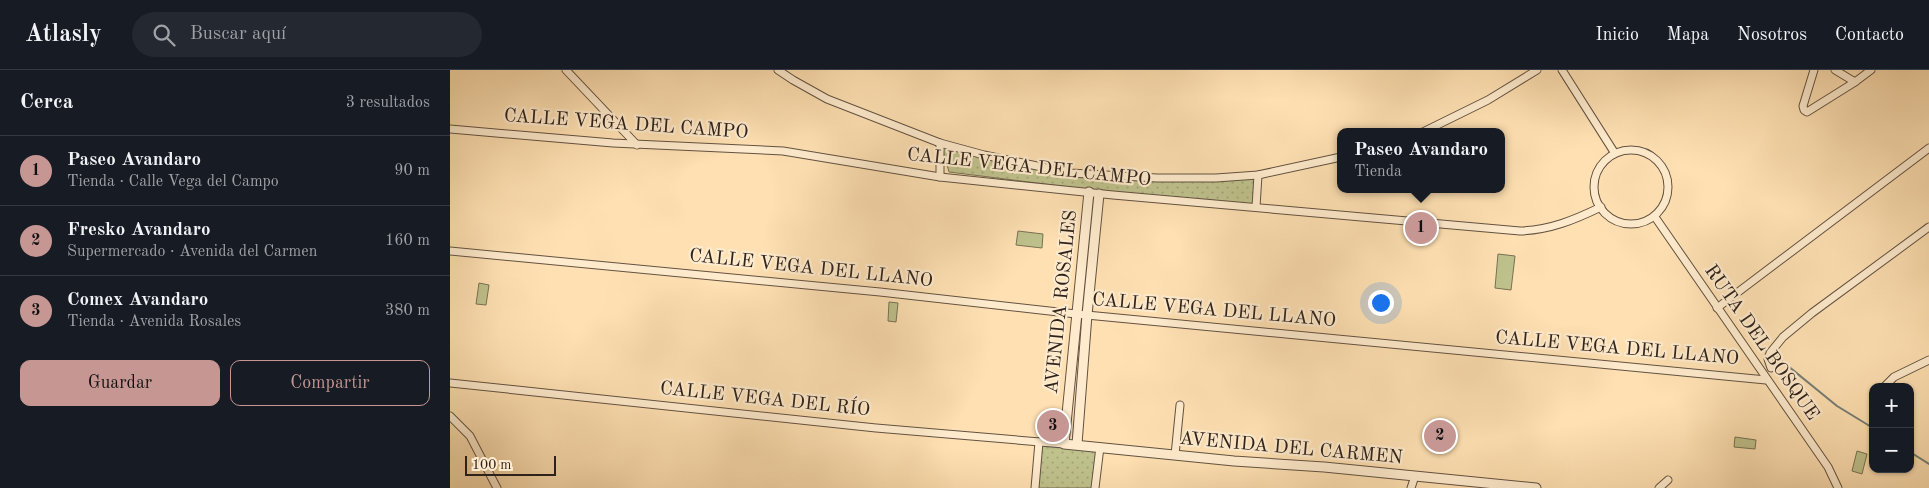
<!DOCTYPE html>
<html lang="es">
<meta charset="utf-8">
<style>
body{margin:0;font-family:"Old Standard TT",serif;background:#242831;color:#f1f3f6}
.controls{position:absolute;right:15px;bottom:15px;display:grid;overflow:hidden;border-radius:10px;box-shadow:0 1px 4px #0004}
.controls button{width:45px;height:45px;display:grid;place-items:center;padding:0;border:0;border-bottom:1px solid #363941;background:#171b24;color:#f1f3f6;font:25px sans-serif}
.scale{position:absolute;left:15px;bottom:12px;width:91px;box-sizing:border-box;padding-left:5px;border:2px solid #2f221b;border-top:0;font-size:14px;line-height:18px;white-space:nowrap;color:#2f221b;-webkit-text-stroke:4px #feebcd;paint-order:stroke}
.you{position:absolute;left:930px;top:232px;width:18px;height:18px;margin:-12px;border:4px solid #fff;border-radius:50%;background:#1a73e8;box-shadow:0 0 0 8px #1a73e833}
.badge{display:grid;place-items:center;width:32px;height:32px;border-radius:50%;background:#c59692;color:#111;font-size:16px;font-weight:700}
.pin{position:absolute;translate:-50% -50%;border:2px solid #fff;box-shadow:0 1px 5px #0006}
.popup{position:absolute;left:887px;top:58px;width:168px;height:65px;box-sizing:border-box;display:grid;place-content:center;border-radius:10px;background:#171b24;filter:drop-shadow(0 1px 4px #0005);font-size:16px;white-space:nowrap;color:#9ea1a6}
.popup b{font-size:19px;color:#f1f3f6}
.popup::after{content:'';position:absolute;left:50%;top:100%;margin-left:-10px;border:10px solid transparent;border-top-color:#171b24}
.list{margin:0;padding:0;list-style:none}
h2{display:flex;justify-content:space-between;align-items:center;height:65px;margin:0;padding:0 20px;font-size:21px}
h2 small{font-size:16px;font-weight:400;color:#9ea1a6}
.list li{display:grid;grid-template-columns:32px 1fr auto;gap:15px;align-items:center;box-sizing:border-box;height:70px;padding:0 20px;border-top:1px solid #363941}
.list b{display:block;font-size:19px;white-space:nowrap}
.list p{margin:0;font-size:16px;white-space:nowrap;color:#9ea1a6}
.list em{font-size:16px;font-style:normal;color:#9ea1a6}
.actions{display:flex;gap:10px;padding:15px 20px}
.actions a{flex:1;padding:11px 0;border:1px solid #c59692;border-radius:10px;text-align:center;font-size:18px;color:#c59692}
.actions .main{background:#c59692;color:#111}
.icon{flex:none;width:28px;height:28px;fill:none;stroke:currentColor;stroke-width:2;stroke-linecap:round;stroke-linejoin:round}
.map{position:relative;flex:none;width:1479px;height:418px;overflow:hidden}
header{display:flex;align-items:center;gap:30px;box-sizing:border-box;height:70px;padding:0 25px;background:#171b24;border-bottom:1px solid #363941}
header strong{font-size:24px}
nav{display:flex;gap:28px;margin-inline-start:auto;font-size:18px}
.search{width:350px;height:45px;background:#242831;display:flex;align-items:center;gap:12px;box-sizing:border-box;padding:0 18px;border-radius:28px;color:#9ea1a6;font-size:19px}
main{display:flex}
aside{flex:1;background:#171b24}
.map>svg:first-child{display:block}
</style>
<header>
<strong>Atlasly</strong>
<div class="search"><svg class="icon" aria-label="search" viewBox="0 0 24 24"><circle cx="10" cy="10" r="6"/><path d="M15 15l6 6"/></svg>Buscar aquí</div>
<nav><a>Inicio</a><a>Mapa</a><a>Nosotros</a><a>Contacto</a></nav>
</header>
<main>
<aside>
<h2>Cerca<small>3 resultados</small></h2>
<ul class="list">
<li><span class="badge">1</span><div><b>Paseo Avandaro</b><p>Tienda · Calle Vega del Campo</p></div><em>90 m</em></li>
<li><span class="badge">2</span><div><b>Fresko Avandaro</b><p>Supermercado · Avenida del Carmen</p></div><em>160 m</em></li>
<li><span class="badge">3</span><div><b>Comex Avandaro</b><p>Tienda · Avenida Rosales</p></div><em>380 m</em></li>
</ul>
<div class="actions"><a class="main">Guardar</a><a>Compartir</a></div>
</aside>
<div class="map">
<svg width="1479" height="418" viewBox="0 0 1479 418">
<defs>
<pattern id="grass-dots" width="8" height="8" patternUnits="userSpaceOnUse" patternTransform="scale(1.25)"><rect width="8" height="8" fill="#bfc28d"/><path d="M2 2h.1M6 6h.1" fill="none" stroke="#a4a679" stroke-width="1.8" stroke-linecap="round"/></pattern>
</defs>
<rect width="100%" height="100%" fill="#fee0b2"/>
<filter id="stains"><feTurbulence type="fractalNoise" baseFrequency=".004" numOctaves="4"/><feColorMatrix values="0 0 0 0 .2 0 0 0 0 .09 0 0 0 0 .02 0 0 0 .5 -.17"/></filter>
<radialGradient id="worn" r=".72"><stop offset=".6" stop-color="#630" stop-opacity="0"/><stop offset="1" stop-color="#630" stop-opacity=".3"/></radialGradient>
<g fill="url(#grass-dots)" stroke="#777254">
<path d="M491 75 620 104 806 107 805 136 727 127 667 123 499 102Z"/>
<path d="M591 375 648 381 644 418H586Z"/>
</g>
<g fill="#bfc28d" stroke="#777254">
<path d="M568 161 593 164 592 178 566 175Z"/>
<path d="M1048 184 1065 186 1061 220 1045 218Z"/>
<path d="M29 213 39 215 36 235 26 234Z"/>
<path d="M439 232 448 233 446 252 438 251Z"/>
<path d="M1285 367 1306 370 1305 379 1284 377Z"/>
<path d="M1407 381 1417 384 1412 404 1402 401Z"/>
</g>
<g fill="none" stroke-linecap="round" stroke-linejoin="round">
<g stroke="#757e78" stroke-width="2">
<path d="M1322 283 1387 336 1423 358"/>
<path d="M1460 382 1479 394"/>
</g>
<g stroke="#635241" stroke-width="9">
<g id="minor">
<path d="M116 0 187 75"/>
<path d="M328 0 343 10 377 29 490 73 534 85 621 103 707 108H766L808 105 891 87"/>
<path d="M1112 0 1164 82"/>
<path d="M1364 0 1353 36 1354 40 1357 42 1405 12"/>
<path d="M1385 0 1405 12 1421 0"/>
<path d="M0 59 163 73 333 81 490 107 547 113 663 125 1070 161C1100 160 1124 150 1151 137"/>
<path d="M973 62 1038 30 1087 0"/>
<circle cx="1181" cy="117" r="37"/>
<path d="M490 107V73"/>
<path d="M806 137 808 105"/>
<path d="M1205 147 1378 397 1388 418"/>
<path d="M0 181 430 222 626 244 1316 310"/>
<path d="M1267 238 1479 78"/>
<path d="M1321 298 1318 289 1320 283 1333 267 1362 243 1479 157"/>
<path d="M0 313 426 358 614 374"/>
<path d="M1434 317 1444 307 1479 290"/>
<path d="M0 346 20 366 47 418"/>
<path d="M725 385 730 335"/>
<path d="M585 418 589 372"/>
<path d="M645 418 650 377"/>
<path d="M961 418 965 406"/>
<path d="M1209 418 1218 410"/>
</g>
</g>
<g stroke="#635241" stroke-width="11">
<g id="tertiary">
<path d="M639 122 614 374 784 391 874 397 1086 418"/>
<path d="M627 374 637 245 649 124"/>
</g>
</g>
<use href="#minor" stroke="#feebcd" stroke-width="7"/>
<use href="#tertiary" stroke="#feebcd" stroke-width="9"/>
</g>
<g text-anchor="middle" dominant-baseline="central" stroke-width="4.5" stroke-linejoin="round" paint-order="stroke">
<g font-size="19" fill="#2f221b" stroke="#feebcd">
<text transform="translate(176 55) rotate(4)">CALLE VEGA DEL CAMPO</text>
<text transform="translate(579 98) rotate(6)">CALLE VEGA DEL CAMPO</text>
<text transform="translate(361 199) rotate(6)">CALLE VEGA DEL LLANO</text>
<text transform="translate(612 232) rotate(-84)">AVENIDA ROSALES</text>
<text transform="translate(764 241) rotate(5)">CALLE VEGA DEL LLANO</text>
<text transform="translate(1311 273) rotate(55)">RUTA DEL BOSQUE</text>
<text transform="translate(1167 279) rotate(5)">CALLE VEGA DEL LLANO</text>
<text transform="translate(315 330) rotate(6)">CALLE VEGA DEL RÍO</text>
<text transform="translate(841 379) rotate(5)">AVENIDA DEL CARMEN</text>
</g>
</g>
<rect width="100%" height="100%" filter="url(#stains)"/>
<rect width="100%" height="100%" fill="url(#worn)"/>
</svg>
<div class="controls">
<button>+</button>
<button>−</button>
</div>
<div class="scale">100 m</div>
<div class="you"></div>
<div class="pin badge" style="left:971px;top:158px">1</div>
<div class="popup"><b>Paseo Avandaro</b>Tienda</div>
<div class="pin badge" style="left:990px;top:366px">2</div>
<div class="pin badge" style="left:603px;top:356px">3</div>
</div>
</main>
